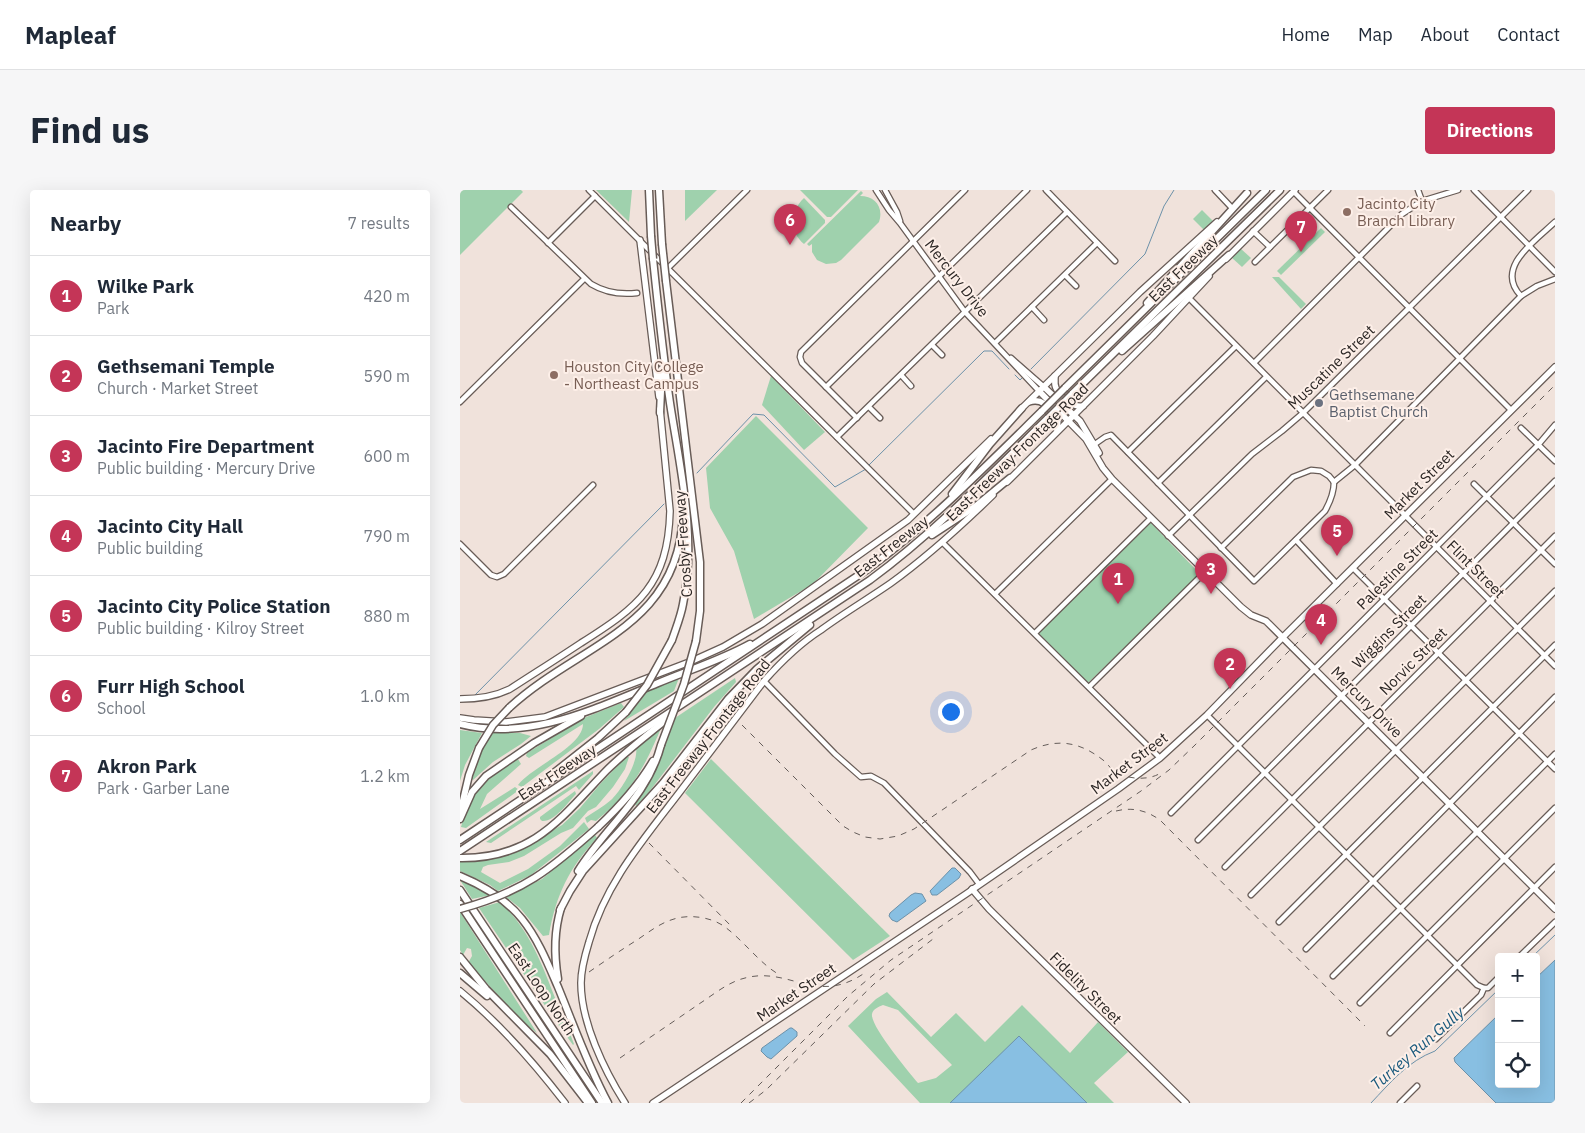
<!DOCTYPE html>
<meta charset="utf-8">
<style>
body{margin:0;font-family:"IBM Plex Sans",sans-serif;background:#f6f6f7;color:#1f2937}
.controls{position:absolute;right:15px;bottom:15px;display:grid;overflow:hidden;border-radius:5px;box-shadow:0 5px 20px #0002}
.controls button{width:45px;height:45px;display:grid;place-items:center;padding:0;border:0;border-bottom:1px solid #e0e1e3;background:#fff;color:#1f2937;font:25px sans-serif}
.you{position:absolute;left:490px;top:521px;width:18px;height:18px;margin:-12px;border:4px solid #fff;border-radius:50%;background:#1a73e8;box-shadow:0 0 0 8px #1a73e833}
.badge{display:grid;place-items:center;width:32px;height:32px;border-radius:50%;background:#c43557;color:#fff;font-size:16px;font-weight:700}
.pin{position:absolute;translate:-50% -41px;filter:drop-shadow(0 1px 2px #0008)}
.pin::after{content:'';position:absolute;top:26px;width:18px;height:15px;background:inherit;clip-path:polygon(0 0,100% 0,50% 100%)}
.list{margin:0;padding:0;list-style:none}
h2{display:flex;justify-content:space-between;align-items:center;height:65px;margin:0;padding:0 20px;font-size:21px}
h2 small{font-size:16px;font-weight:400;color:#747a83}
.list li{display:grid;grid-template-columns:32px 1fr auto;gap:15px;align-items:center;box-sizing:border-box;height:80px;padding:0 20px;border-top:1px solid #e0e1e3}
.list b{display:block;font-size:19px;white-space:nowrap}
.list p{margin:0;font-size:16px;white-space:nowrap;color:#747a83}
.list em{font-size:16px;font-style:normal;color:#747a83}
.icon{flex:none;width:28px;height:28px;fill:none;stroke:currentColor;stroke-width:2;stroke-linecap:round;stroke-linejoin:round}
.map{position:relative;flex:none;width:1095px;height:913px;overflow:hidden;border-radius:5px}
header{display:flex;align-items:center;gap:30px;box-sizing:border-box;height:70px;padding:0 25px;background:#fff;border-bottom:1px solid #e0e1e3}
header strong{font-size:24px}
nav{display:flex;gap:28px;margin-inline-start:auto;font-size:18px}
.intro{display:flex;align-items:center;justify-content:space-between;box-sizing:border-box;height:120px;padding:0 30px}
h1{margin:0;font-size:35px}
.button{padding:12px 22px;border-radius:5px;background:#c43557;color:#fff;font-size:18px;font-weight:700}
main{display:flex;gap:30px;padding:0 30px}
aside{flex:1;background:#fff;border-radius:5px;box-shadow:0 5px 20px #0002}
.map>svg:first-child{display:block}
</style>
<header>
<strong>Mapleaf</strong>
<nav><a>Home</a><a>Map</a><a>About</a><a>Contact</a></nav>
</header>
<div class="intro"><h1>Find us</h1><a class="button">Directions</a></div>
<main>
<aside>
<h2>Nearby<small>7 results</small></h2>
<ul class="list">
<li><span class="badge">1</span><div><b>Wilke Park</b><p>Park</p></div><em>420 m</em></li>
<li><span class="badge">2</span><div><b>Gethsemani Temple</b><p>Church · Market Street</p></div><em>590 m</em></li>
<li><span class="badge">3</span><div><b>Jacinto Fire Department</b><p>Public building · Mercury Drive</p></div><em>600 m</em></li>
<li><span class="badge">4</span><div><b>Jacinto City Hall</b><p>Public building</p></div><em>790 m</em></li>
<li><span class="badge">5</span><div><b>Jacinto City Police Station</b><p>Public building · Kilroy Street</p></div><em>880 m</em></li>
<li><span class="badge">6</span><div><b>Furr High School</b><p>School</p></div><em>1.0 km</em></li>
<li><span class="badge">7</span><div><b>Akron Park</b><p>Park · Garber Lane</p></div><em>1.2 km</em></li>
</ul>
</aside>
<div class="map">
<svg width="1095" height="913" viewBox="0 0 1095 913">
<rect width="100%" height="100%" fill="#f0e2db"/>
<g fill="#9fd1ad" fill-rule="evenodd">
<path d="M0 0H61L63 2 0 65Z"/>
<path d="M136 0H172L169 32Z"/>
<path d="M225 0H257L225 31Z"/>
<path d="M340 0H398L371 27H367Z"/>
<path d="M401 1 403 3 400 6C415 6 424 17 419 32L381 70 376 73 366 74 357 70 352 62V54L349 56 347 54Z"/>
<path d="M344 8 365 30V33L344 54C329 42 330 21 344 8Z"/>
<path d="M742 20 754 32 745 41 733 29Z"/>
<path d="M861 38 865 42 821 85 817 81Z"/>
<path d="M780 58 791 68 782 77 771 67Z"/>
<path d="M812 87H819L846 114 841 119Z"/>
<path d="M311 186 365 242 344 260 302 215Z"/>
<path d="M296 226 408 338 353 394 294 429 274 361 250 318 246 278Z"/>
<path d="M690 332 740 384 629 492 627 493 577 444Z"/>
<path d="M219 488 214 501 164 531 189 499Z"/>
<path d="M275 488 276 492 254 517 189 602 176 616 175 614 196 580 215 528Z"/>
<path d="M161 513 164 517 139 539 62 597 58 595C71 577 123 557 123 534L69 568 66 566 67 563 124 528Z"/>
<path d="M202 536C184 578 172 602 136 631L131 630 127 633 125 628C133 622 143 617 151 610 161 601 179 571 176 558Z"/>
<path d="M0 540 22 543 5 575 0 591Z"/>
<path d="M32 543H60L71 546 61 554 33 572 13 590 11 587 22 560Z"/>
<path d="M166 567H169L165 579 153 597 136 617 128 621 113 638 101 643 64 666 49 672 28 675 23 677 21 682 40 693 68 679 100 656 124 632 129 639 71 685 38 701 30 695 0 681V669H21L88 643 102 635 120 618 141 593Z"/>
<path d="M58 569 61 574 27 604 20 619 55 597 59 600 6 638 1 637C13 598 24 590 58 569Z"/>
<path d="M251 569 430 746 393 770 225 603Z"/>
<path d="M133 581V584L119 600 116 596 31 653 26 652Z"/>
<path d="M115 601 116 604C107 613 95 632 82 631L80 629V627Z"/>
<path d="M135 645 137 648C109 678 96 705 89 745L83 746 60 718 46 707 82 689Z"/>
<path d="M1 689 31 705 12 709 0 690Z"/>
<path d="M40 712C71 740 83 778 98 815L88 819 86 817 19 718Z"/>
<path d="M0 722 77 843 64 833 8 773 12 766 11 759 7 758 3 765 0 760Z"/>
<path d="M427 802 471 847 496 823 525 852 562 815 610 863 638 832 668 862 634 893 654 913H460L388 836 416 809ZM423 815 438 820 492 875 476 888 458 893C449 882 410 836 412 824 413 819 418 817 423 815Z"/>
<path d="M102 823 114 854 113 855 92 826Z"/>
</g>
<g fill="#88bfe2" stroke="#6c91a9">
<path d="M492 678H495L501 684 499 688 477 705H472L470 701Z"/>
<path d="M455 703 462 704 466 711 437 732 432 730 429 726 430 723 451 705Z"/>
<path d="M1095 770V913H1036L995 872 994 868 1039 824V894H1076V788Z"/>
<path d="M330 838H332L337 842V846L311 869 307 867 301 861 302 858Z"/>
<path d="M559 846 627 913H490Z"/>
</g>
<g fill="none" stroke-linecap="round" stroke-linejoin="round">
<g stroke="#6c91a9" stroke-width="1">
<path d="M571 179 685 64 704 16 714 0"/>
<path d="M555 185 560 190 563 187"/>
<path d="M408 276 524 161H532L549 179"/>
<path d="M237 283 293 224 304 225 375 297 406 279"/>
<path d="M15 505 204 314"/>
<path d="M1072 767 1095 745"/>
<path d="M911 913C930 893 948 871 975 861L1039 799"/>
</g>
<g stroke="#685c57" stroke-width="7">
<g id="minor">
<path d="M129 0 454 324"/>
<path d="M416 0 429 20 440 33 505 122 579 201"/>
<path d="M425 0 437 22 440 31"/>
<path d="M586 0 655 71"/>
<path d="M755 0 772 18"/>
<path d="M958 0 962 11"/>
<path d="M1014 0 1095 82"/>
<path d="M834 2 1051 220"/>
<path d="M51 17 131 94C146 103 160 105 177 103"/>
<path d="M793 41 810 57"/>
<path d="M88 53 135 6"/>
<path d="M795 72 868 0"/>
<path d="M208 78 287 0"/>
<path d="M605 85 616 96"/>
<path d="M1061 106C1034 78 1075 51 1095 32"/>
<path d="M729 108 1095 476"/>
<path d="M572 117 584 130"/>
<path d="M535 153 637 53"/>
<path d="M472 155 482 165"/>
<path d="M551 168 584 197"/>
<path d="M794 173 942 24 962 11 998 0"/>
<path d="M441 185 451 196"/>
<path d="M366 197 567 0"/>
<path d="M0 212 124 89"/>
<path d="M409 217 420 228"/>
<path d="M397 228 342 173 340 167 341 162 505 0"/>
<path d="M1061 238 1095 271"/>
<path d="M377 247 607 22"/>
<path d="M635 254 645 247 651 245 794 391 865 321C870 312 874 303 874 292"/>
<path d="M668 262 776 156"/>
<path d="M874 292 895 275 1061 106 1077 96 1095 89"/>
<path d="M698 293 806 187"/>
<path d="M1014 294 1095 374"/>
<path d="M708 346 792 264 822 241 843 223 1068 0"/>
<path d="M836 350 877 394"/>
<path d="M482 352 700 568"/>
<path d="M0 354 31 385 37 387 44 384 133 295"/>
<path d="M761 358 833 287 851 280 861 281 869 286 874 292"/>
<path d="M893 378 1095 579"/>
<path d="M535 404 652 289"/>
<path d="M575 443 691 328"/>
<path d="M304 491 375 564 401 587 411 586 424 593 510 682 519 694"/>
<path d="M629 497 745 382"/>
<path d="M747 525 1017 795 1024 798"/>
<path d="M711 623 1078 255 1095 235"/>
<path d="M738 650 1095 291"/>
<path d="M765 677 1095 346"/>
<path d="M791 705 1095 401"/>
<path d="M819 732 1095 455"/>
<path d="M846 759 1095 507"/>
<path d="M1059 767 1095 732"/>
<path d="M873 786 1095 564"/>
<path d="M900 813 1095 618"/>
<path d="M930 843 1095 677"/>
<path d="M976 849 1021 805 1024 798H1028L1039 787"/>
<path d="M940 913 957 896"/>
</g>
</g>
<g stroke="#685c57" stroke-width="8">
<g id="major">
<path d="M180 50 199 207"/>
<path d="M766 69 835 0"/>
<path d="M595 186C595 190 594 194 596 198 600 207 613 218 623 216"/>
<path d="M584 197 620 231 639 263"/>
<path d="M579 201 626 249 643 278 652 289 781 417 791 425 806 431 1095 719"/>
<path d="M569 212C583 207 590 219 598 229L597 241"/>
<path d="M559 221 680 102 757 32"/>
<path d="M547 292 693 146 749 86"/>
<path d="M0 509C18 509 34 507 50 499 73 484 97 469 121 453 178 417 208 395 210 321L200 219"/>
<path d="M0 528 14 530 46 532 85 527 232 471 263 457 302 434 448 330 531 249"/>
<path d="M512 699 529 719 726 913"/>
<path d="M0 801C38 832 75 874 105 913"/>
<path d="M165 913C144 880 121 832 121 793 121 779 125 765 129 752 145 694 183 650 219 603 247 566 275 529 304 491 321 472 339 454 361 440 384 423 408 409 431 393 467 367 501 336 533 305"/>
<path d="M193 913 506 704 658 599 700 568 747 525 823 447 1095 177"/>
</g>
</g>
<g stroke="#685c57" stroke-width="9">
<g id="highway">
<path d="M189 0 191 46"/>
<path d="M199 0 202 54"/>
<path d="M193 69C198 117 203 165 210 213 220 279 237 347 223 414 221 426 216 438 212 450"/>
<path d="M206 91 240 372V421L236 451"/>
<path d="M687 113 787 3"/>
<path d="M662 161 769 65"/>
<path d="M605 198 806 0"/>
<path d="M612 204 820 0"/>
<path d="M200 223 202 179"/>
<path d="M492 304 530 254 562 218"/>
<path d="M472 345 516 316 550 288"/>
<path d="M49 518C119 453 219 439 223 324"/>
<path d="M0 534C69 552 136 518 198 493 229 480 261 470 290 454"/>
<path d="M90 586 138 548 166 522"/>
<path d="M1 619 9 585 19 558"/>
<path d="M0 629 12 602 26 586 74 553 121 526"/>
<path d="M138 637C159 617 178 597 193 571"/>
<path d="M0 650 408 379C471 332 526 276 582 221"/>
<path d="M0 661 410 390C475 342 531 284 588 228"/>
<path d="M0 668C73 669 101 628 146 581 165 562 186 546 207 529"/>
<path d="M118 681C146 636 187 608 201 555"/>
<path d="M0 686C24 696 46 709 62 729 78 749 88 774 98 797 114 836 128 876 148 913"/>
<path d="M0 700 142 913"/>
<path d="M0 714 132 913"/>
<path d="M100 720 110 701 123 681 203 593 268 509 297 479 350 435"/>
<path d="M0 767 26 799 90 864 128 913"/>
<path d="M0 783 27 806"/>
<path d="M98 789C94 765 94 741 101 718"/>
</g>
</g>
<use href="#minor" stroke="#fff" stroke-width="4.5"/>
<use href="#major" stroke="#fff" stroke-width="5.5"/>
<use href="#highway" stroke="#fff" stroke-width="6"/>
<g stroke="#655d5a" stroke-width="1" stroke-dasharray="6 6" stroke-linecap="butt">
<path d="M282 535 383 636 393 642 405 647 420 649 438 646 454 639 571 560C598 548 620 552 643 570 647 573 650 578 654 581 666 589 686 591 699 584"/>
<path d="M656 621C672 617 686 620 700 630L905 836"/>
<path d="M189 653 273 738"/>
<path d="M129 782C145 771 161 760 177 750 189 742 200 733 214 729 229 724 252 727 265 737 284 751 301 775 320 785"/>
<path d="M160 868C186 850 213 832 239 814 253 805 268 792 285 788 330 776 357 817 406 782"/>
<path d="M281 913 388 806 431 770 681 601 709 580 734 556 1095 195"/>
<path d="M289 913 306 900 414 794 473 749"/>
</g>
<g stroke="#685c57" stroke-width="9" stroke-linecap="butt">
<g id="highway-bridge">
<path d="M191 46 193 69"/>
<path d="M202 54 206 91"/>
<path d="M582 221 605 198"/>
<path d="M588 228 612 204"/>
<path d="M166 522 187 495 212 450"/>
<path d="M201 555 224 494 236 451"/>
<path d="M19 558 33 535 49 518"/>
<path d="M0 719C63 702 90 680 138 637"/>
</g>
</g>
<use href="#highway-bridge" stroke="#fff" stroke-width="6"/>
</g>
<g fill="#8d6e63" stroke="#fdefe8" stroke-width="2">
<circle cx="887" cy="22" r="5"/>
<circle cx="94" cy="185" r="5"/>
</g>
<circle fill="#6b7280" stroke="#fdefe8" stroke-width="2" cx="859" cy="213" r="5"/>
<g text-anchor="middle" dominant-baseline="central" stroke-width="4" stroke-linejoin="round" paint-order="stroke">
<g font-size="15" fill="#785e54" stroke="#fdefe8" text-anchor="start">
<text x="897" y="13">Jacinto City<tspan x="897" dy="17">Branch Library</tspan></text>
<text x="104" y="176">Houston City College<tspan x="104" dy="17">- Northeast Campus</tspan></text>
</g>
<g font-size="15" fill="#2c2725" stroke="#fdefe8">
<text transform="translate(723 78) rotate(-44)">East Freeway</text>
<text transform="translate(497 88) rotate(52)">Mercury Drive</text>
<text transform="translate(871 177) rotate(-44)">Muscatine Street</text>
<text transform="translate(557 262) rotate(-44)">East Freeway Frontage Road</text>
<text transform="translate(959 294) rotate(-45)">Market Street</text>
<text transform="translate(223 354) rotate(-94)">Crosby Freeway</text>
<text transform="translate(431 356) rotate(-38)">East Freeway</text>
<text transform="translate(937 379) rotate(-45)">Palestine Street</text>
<text transform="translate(1016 379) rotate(45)">Flint Street</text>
<text transform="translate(929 441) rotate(-45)">Wiggins Street</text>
<text transform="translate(953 471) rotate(-45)">Norvic Street</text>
<text transform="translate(907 512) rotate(45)">Mercury Drive</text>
<text transform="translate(248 546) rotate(-52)">East Freeway Frontage Road</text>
<text transform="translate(669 573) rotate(-37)">Market Street</text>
<text transform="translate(97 582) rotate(-33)">East Freeway</text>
<text transform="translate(626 798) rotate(45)">Fidelity Street</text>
<text transform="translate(82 799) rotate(56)">East Loop North</text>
<text transform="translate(336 802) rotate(-34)">Market Street</text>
</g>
<g font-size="15" fill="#5b616d" stroke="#fdefe8" text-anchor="start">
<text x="869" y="204">Gethsemane<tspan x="869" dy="17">Baptist Church</tspan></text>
</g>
<g font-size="16" font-style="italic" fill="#1a5a7d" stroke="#fdefe8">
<text transform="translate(957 858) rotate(-41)">Turkey Run Gully</text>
</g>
</g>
</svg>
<div class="controls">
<button>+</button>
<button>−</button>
<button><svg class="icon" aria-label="locate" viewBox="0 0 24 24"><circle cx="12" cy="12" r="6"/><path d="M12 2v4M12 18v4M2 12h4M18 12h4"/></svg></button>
</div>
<div class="you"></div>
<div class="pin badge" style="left:658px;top:414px">1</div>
<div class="pin badge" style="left:770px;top:499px">2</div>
<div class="pin badge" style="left:751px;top:404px">3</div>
<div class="pin badge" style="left:861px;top:455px">4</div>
<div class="pin badge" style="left:877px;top:366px">5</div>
<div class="pin badge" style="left:330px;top:55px">6</div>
<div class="pin badge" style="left:841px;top:62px">7</div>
</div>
</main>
